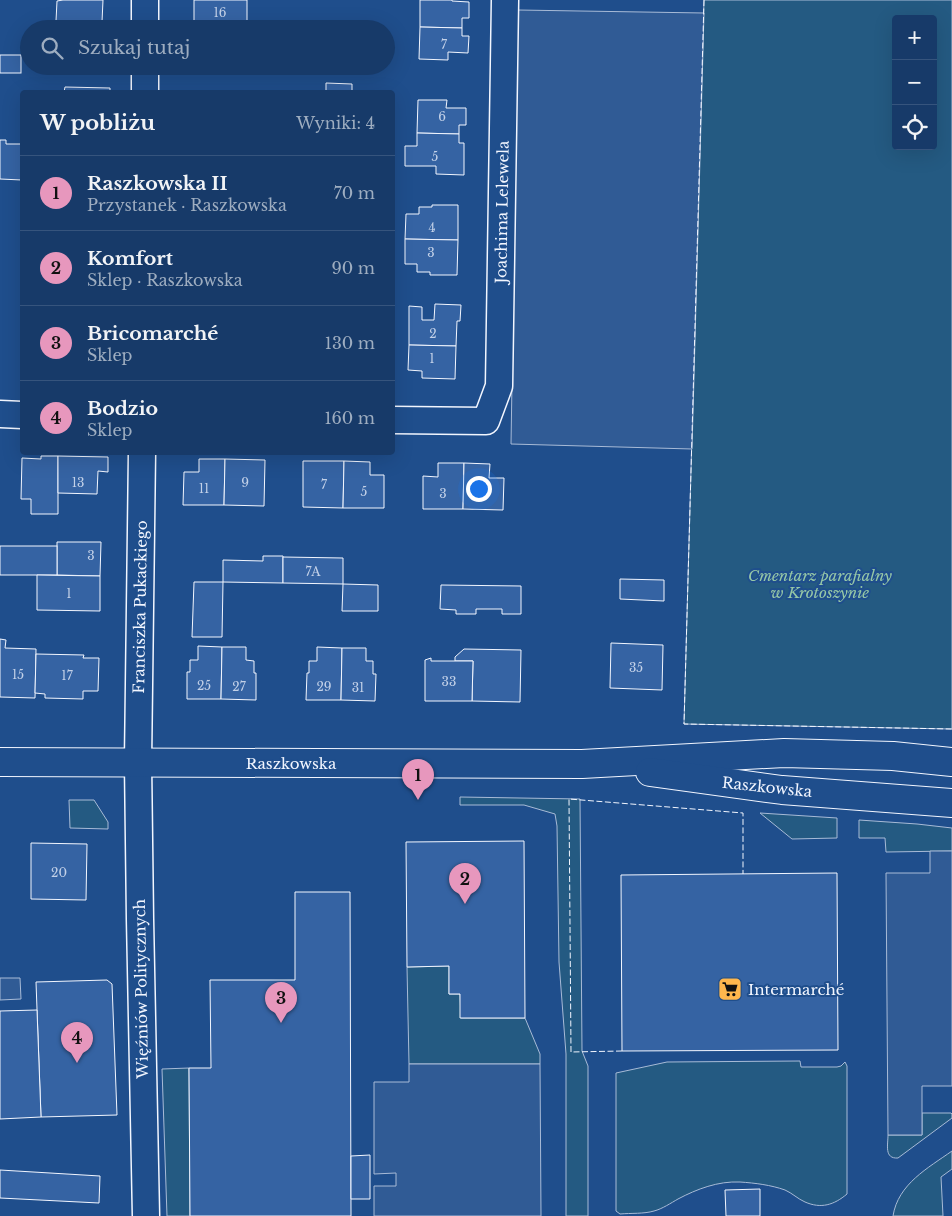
<!DOCTYPE html>
<html lang="pl">
<meta charset="utf-8">
<style>
body{margin:0;font-family:"Libre Baskerville",serif;background:#244571;color:#f1f3f6}
.controls{position:absolute;right:15px;top:15px;display:grid;overflow:hidden;border-radius:5px;box-shadow:0 5px 20px #0002}
.controls button{width:45px;height:45px;display:grid;place-items:center;padding:0;border:0;border-bottom:1px solid #36547d;background:#173a69;color:#f1f3f6;font:25px sans-serif}
.you{position:absolute;left:478px;top:488px;width:18px;height:18px;margin:-12px;border:4px solid #fff;border-radius:50%;background:#1a73e8;box-shadow:0 0 0 8px #1a73e833}
.badge{display:grid;place-items:center;width:32px;height:32px;border-radius:50%;background:#e797bd;color:#111;font-size:16px;font-weight:700}
.pin{position:absolute;translate:-50% -41px;filter:drop-shadow(0 1px 2px #0008)}
.pin::after{content:'';position:absolute;top:26px;width:18px;height:15px;background:inherit;clip-path:polygon(0 0,100% 0,50% 100%)}
.list{margin:0;padding:0;list-style:none}
h2{display:flex;justify-content:space-between;align-items:center;height:65px;margin:0;padding:0 20px;font-size:21px}
h2 small{font-size:16px;font-weight:400;color:#9eadc0}
.list li{display:grid;grid-template-columns:32px 1fr auto;gap:15px;align-items:center;box-sizing:border-box;height:75px;padding:0 20px;border-top:1px solid #36547d}
.list b{display:block;font-size:19px;white-space:nowrap}
.list p{margin:0;font-size:16px;white-space:nowrap;color:#9eadc0}
.list em{font-size:16px;font-style:normal;color:#9eadc0}
.icon{flex:none;width:28px;height:28px;fill:none;stroke:currentColor;stroke-width:2;stroke-linecap:round;stroke-linejoin:round}
.map{position:relative;flex:none;width:952px;height:1216px;overflow:hidden}
.search{position:absolute;background:#173a69;box-shadow:0 5px 20px #0002;left:20px;top:20px;width:375px;height:55px;display:flex;align-items:center;gap:12px;box-sizing:border-box;padding:0 18px;border-radius:28px;color:#9eadc0;font-size:19px}
.panel{position:absolute;background:#173a69;box-shadow:0 5px 20px #0002;left:20px;top:90px;width:375px;height:365px;border-radius:5px}
.map>svg:first-child{display:block}
</style>
<div class="map">
<svg width="952" height="1216" viewBox="0 0 952 1216">
<rect width="100%" height="100%" fill="#1f4e8c"/>
<g fill="#245a82" stroke="#a8bbd7" fill-rule="evenodd">
<path d="M704 0H952V729L684 724ZM896 19H933V146H896Z"/>
<path d="M460 797 580 799 582 1051 588 1066V1216H566V1054L559 962 557 826 555 814 524 805H460Z"/>
<path d="M69 800H94L108 822V829L70 828Z"/>
<path d="M760 813 837 818V838L792 839Z"/>
<path d="M859 820 917 824 952 828V851L886 852 885 838H859Z"/>
<path d="M449 966V994H460L461 1018H525L540 1054V1064H409L407 967Z"/>
<path d="M800 1061 801 1067H837L841 1066 845 1062 847 1066V1194C834 1205 821 1209 805 1202 798 1199 792 1193 785 1190 771 1185 755 1183 740 1182 718 1181 697 1189 678 1199 671 1203 662 1209 654 1211 644 1214 631 1213 620 1214L616 1211V1073L667 1062Z"/>
<path d="M189 1068 190 1216H167L162 1069Z"/>
<path d="M922 1113H951L952 1114V1118L898 1158C884 1159 888 1145 888 1135H922Z"/>
<path d="M952 1151V1169L941 1177 943 1216H893C898 1184 928 1168 952 1151Z"/>
</g>
<g fill="#305b95" stroke="#a8bbd7">
<path d="M518 10 704 13 692 449 511 444Z"/>
<path d="M930 851H952V1086H922V1135H888L886 873H930Z"/>
<path d="M0 978H20L21 999 0 1000Z"/>
<path d="M409 1064H540L541 1216H374V1186H396V1173L374 1174V1082H409Z"/>
</g>
<g fill="#3563a3" stroke="#f2f6ff">
<path d="M63 0H103L102 22 56 21 57 1Z"/>
<path d="M194 0H247V24L194 23Z"/>
<path d="M420 0H452V1L469 2V18H462V28L420 27Z"/>
<path d="M58 21 102 22V29H58Z"/>
<path d="M194 23 247 24 246 29H194Z"/>
<rect x="308" y="25" width="19" height="4"/>
<path d="M327 25 345 26V29H327Z"/>
<path d="M420 27 462 28V36H469L468 53 448 52V60L419 59Z"/>
<rect x="0" y="55" width="21" height="18"/>
<path d="M326 83 352 84V92H326Z"/>
<path d="M65 87 110 88V92H64Z"/>
<path d="M418 100H447L446 108H466V125H459V134L417 133Z"/>
<path d="M417 133 459 134V143H464V175L436 174V166H405V146H417Z"/>
<path d="M0 140H6V144H22V180L0 179Z"/>
<path d="M432 205H458V240L405 239 406 214H419V207H432Z"/>
<path d="M405 239 458 240 457 275H430V272H417V264H405Z"/>
<path d="M435 304 461 305 460 321H457L456 346 409 345V306L422 307V320H434Z"/>
<path d="M409 345 456 346 455 379 422 378V371L408 370Z"/>
<path d="M41 456H58V514H31V499H21L22 458 41 459Z"/>
<path d="M58 456 108 457V472L98 471 97 494 58 493Z"/>
<path d="M199 459H225L224 505H183L184 472H199Z"/>
<path d="M225 459 265 460 264 506 224 505Z"/>
<path d="M303 461H344L343 508 303 507Z"/>
<path d="M344 461 370 462V475H384V508H343Z"/>
<path d="M438 463H464L463 509H423V476L438 477Z"/>
<path d="M464 463 490 464 489 478H504L503 510 463 509Z"/>
<path d="M57 542H101L100 576 57 575Z"/>
<rect x="0" y="546" width="57" height="29"/>
<path d="M263 556H283V583L223 582V560L263 561Z"/>
<path d="M283 557 343 558V584L283 583Z"/>
<path d="M37 575 100 576V611L37 610Z"/>
<path d="M620 579 664 580V601L620 599Z"/>
<path d="M194 582H223L222 637H192Z"/>
<path d="M343 584 378 585V611H342Z"/>
<path d="M441 585 521 586V614H502V609H476V614H456V610L440 609Z"/>
<path d="M0 639 6 640 5 648 36 649 35 698 0 697Z"/>
<path d="M611 643 663 645 662 690 610 688Z"/>
<path d="M198 646 222 647 221 699H187V672H190V660H198Z"/>
<path d="M222 647H246V660L254 661V673H256V700L221 699Z"/>
<path d="M317 647 342 648 341 700H306L307 673H309V661H317Z"/>
<path d="M342 648H366V661H373V674H376L375 701 341 700Z"/>
<path d="M464 649 521 650 520 702 472 701 473 661H455V657Z"/>
<path d="M36 654 84 655 83 658H99L98 691H83V699L45 698V694L35 693Z"/>
<path d="M431 658V661H473L472 701H425V660Z"/>
<path d="M524 841 525 1018H460V994H449V966L407 967 406 842Z"/>
<path d="M31 843 87 844 86 900 31 899Z"/>
<path d="M837 873 838 1050 622 1051 621 875Z"/>
<path d="M295 892H350L351 1216H190L189 1068H211L210 980H295Z"/>
<path d="M107 980 112 984 117 1115 41 1117 36 982Z"/>
<path d="M37 1010 41 1117 0 1119V1011Z"/>
<path d="M370 1155V1199H351V1156Z"/>
<path d="M0 1170 100 1176 99 1203 0 1198Z"/>
<path d="M760 1189V1216H726L725 1190Z"/>
</g>
<g fill="none" stroke-linecap="round" stroke-linejoin="round">
<g stroke="#f2f6ff" stroke-width="29">
<g id="minor">
<path d="M145 29V0"/>
<path d="M145 92V66"/>
<path d="M0 414 22 415"/>
<path d="M392 420 486 421 499 386 505 0"/>
<path d="M142 452 138 762 140 919 146 1216"/>
</g>
</g>
<g stroke="#f2f6ff" stroke-width="30">
<g id="primary">
<path d="M0 762 582 764 784 753 893 756 952 762"/>
<path d="M650 772 782 790 952 803"/>
</g>
</g>
<use href="#minor" stroke="#1f4e8c" stroke-width="26"/>
<use href="#primary" stroke="#1f4e8c" stroke-width="28"/>
<g stroke="#f2f6ff" stroke-width="1" stroke-dasharray="6 2.5" stroke-linecap="butt">
<path d="M704 0 684 724 952 729"/>
<path d="M622 1051 571 1052 569 799 743 813V874"/>
</g>
</g>
<defs>
<g id="supermarket-square" transform="scale(1.25)"><rect x="-9" y="-9" width="18" height="18" rx="4" fill="#ffb74d" stroke="#1f4e8c"/><path d="M-6-5.5h2.5l.6 2H6L4.5 2H-2.5L-4.4-4H-6ZM-1.5 3.2a1.3 1.3 0 1 0 .1 0ZM3 3.2a1.3 1.3 0 1 0 .1 0Z" fill="#111"/></g>
</defs>
<g fill-rule="evenodd">
<use href="#supermarket-square" x="730" y="989"/>
</g>
<g text-anchor="middle" dominant-baseline="central" stroke-width="4" stroke-linejoin="round" paint-order="stroke">
<g font-size="12" fill="#c3d1e8">
<text x="220" y="12">16</text>
<text x="444" y="44">7</text>
<text x="442" y="116">6</text>
<text x="435" y="156">5</text>
<text x="432" y="227">4</text>
<text x="431" y="252">3</text>
<text x="433" y="333">2</text>
<text x="432" y="358">1</text>
<text x="78" y="482">13</text>
<text x="245" y="482">9</text>
<text x="324" y="484">7</text>
<text x="204" y="488">11</text>
<text x="364" y="491">5</text>
<text x="443" y="493">3</text>
<text x="91" y="555">3</text>
<text x="313" y="571">7A</text>
<text x="69" y="593">1</text>
<text x="636" y="667">35</text>
<text x="18" y="674">15</text>
<text x="67" y="675">17</text>
<text x="449" y="681">33</text>
<text x="204" y="685">25</text>
<text x="239" y="686">27</text>
<text x="324" y="686">29</text>
<text x="358" y="687">31</text>
<text x="59" y="872">20</text>
</g>
<g font-size="15" fill="#f2f6ff" stroke="#1f4e8c">
<text transform="translate(502 212) rotate(-89)">Joachima Lelewela</text>
<text transform="translate(140 607) rotate(-89)">Franciszka Pukackiego</text>
<text x="291" y="763">Raszkowska</text>
<text transform="translate(767 787) rotate(6)">Raszkowska</text>
<text transform="translate(141 989) rotate(-91)">Więźniów Politycznych</text>
</g>
<g font-size="15" font-style="italic" fill="#97c8a6" stroke="#1f4e8c">
<text x="820" y="575">Cmentarz parafialny<tspan x="820" dy="17">w Krotoszynie</tspan></text>
</g>
<g font-size="15" fill="#f2f6ff" stroke="#1f4e8c" text-anchor="start">
<text x="748" y="989">Intermarché</text>
</g>
</g>
</svg>
<div class="controls">
<button>+</button>
<button>−</button>
<button><svg class="icon" aria-label="locate" viewBox="0 0 24 24"><circle cx="12" cy="12" r="6"/><path d="M12 2v4M12 18v4M2 12h4M18 12h4"/></svg></button>
</div>
<div class="you"></div>
<div class="pin badge" style="left:418px;top:800px">1</div>
<div class="pin badge" style="left:465px;top:904px">2</div>
<div class="pin badge" style="left:281px;top:1023px">3</div>
<div class="pin badge" style="left:77px;top:1063px">4</div>
<div class="search"><svg class="icon" aria-label="search" viewBox="0 0 24 24"><circle cx="10" cy="10" r="6"/><path d="M15 15l6 6"/></svg>Szukaj tutaj</div>
<section class="panel">
<h2>W pobliżu<small>Wyniki: 4</small></h2>
<ul class="list">
<li><span class="badge">1</span><div><b>Raszkowska II</b><p>Przystanek · Raszkowska</p></div><em>70 m</em></li>
<li><span class="badge">2</span><div><b>Komfort</b><p>Sklep · Raszkowska</p></div><em>90 m</em></li>
<li><span class="badge">3</span><div><b>Bricomarché</b><p>Sklep</p></div><em>130 m</em></li>
<li><span class="badge">4</span><div><b>Bodzio</b><p>Sklep</p></div><em>160 m</em></li>
</ul>
</section>
</div>
